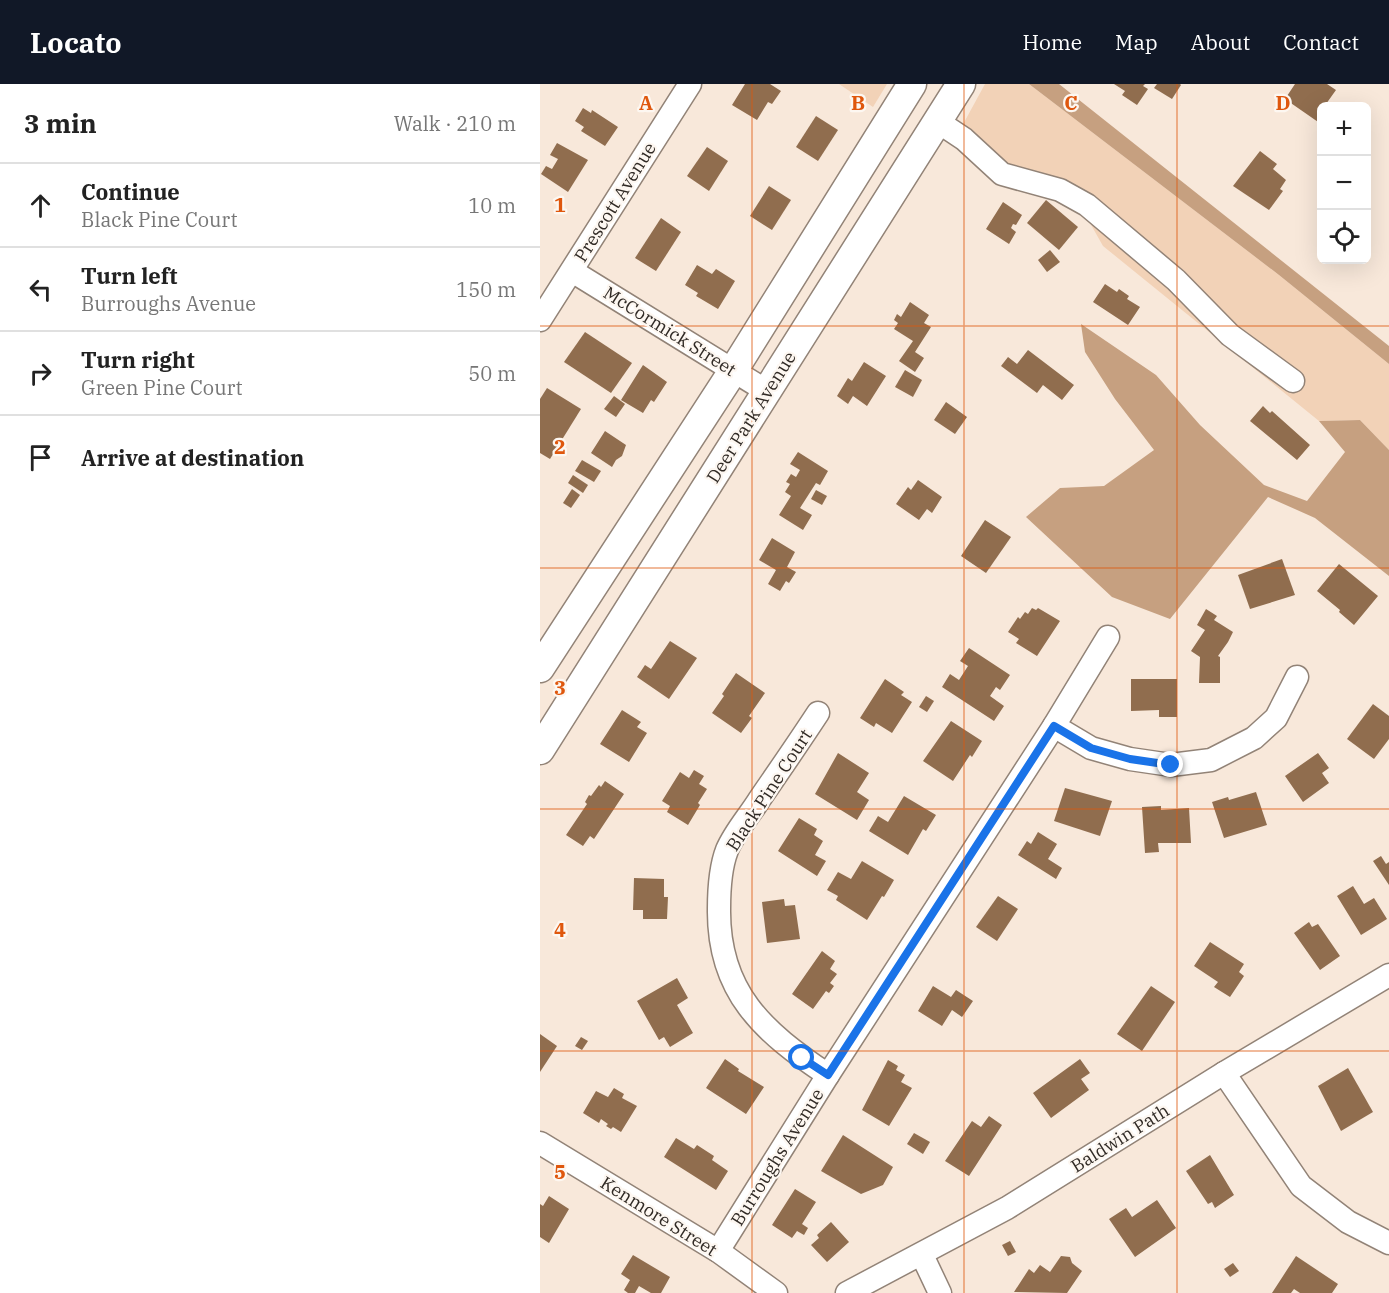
<!DOCTYPE html>
<meta charset="utf-8">
<style>
body{margin:0;font-family:"IBM Plex Serif",serif;background:#f2f2f2;color:#222}
.controls{position:absolute;right:18px;top:18px;display:grid;overflow:hidden;border-radius:9px;box-shadow:0 6px 24px #0002}
.controls button{width:54px;height:54px;display:grid;place-items:center;padding:0;border:0;border-bottom:2px solid #e0e0e0;background:#fff;color:#222;font:30px sans-serif}
.stop{position:absolute;width:18px;height:18px;margin:-14px;border:4px solid #1a73e8;border-radius:50%;background:#fff}
.stop.end{background:#1a73e8;border-color:#fff;box-shadow:0 2px 6px #0008}
.list{margin:0;padding:0;list-style:none}
h2{display:flex;justify-content:space-between;align-items:center;height:78px;margin:0;padding:0 24px;font-size:26px}
h2 small{font-size:20px;font-weight:400;color:#767676}
.list li{display:grid;grid-template-columns:39px 1fr auto;gap:18px;align-items:center;box-sizing:border-box;height:84px;padding:0 24px;border-top:2px solid #e0e0e0}
.list b{display:block;font-size:22px;white-space:nowrap}
.list p{margin:0;font-size:20px;white-space:nowrap;color:#767676}
.list em{font-size:20px;font-style:normal;color:#767676}
.icon{flex:none;width:33px;height:33px;fill:none;stroke:currentColor;stroke-width:2;stroke-linecap:round;stroke-linejoin:round}
.map{position:relative;flex:none;width:849px;height:1209px;overflow:hidden}
header{display:flex;align-items:center;gap:36px;box-sizing:border-box;height:84px;padding:0 30px;background:#111827;color:#fff}
header strong{font-size:28px}
nav{display:flex;gap:33px;margin-inline-start:auto;font-size:21px}
main{display:flex}
aside{flex:1;background:#fff}
.map>svg:first-child{display:block}
</style>
<header>
<strong>Locato</strong>
<nav><a>Home</a><a>Map</a><a>About</a><a>Contact</a></nav>
</header>
<main>
<aside>
<h2>3 min<small>Walk · 210 m</small></h2>
<ul class="list">
<li><svg class="icon" aria-label="ahead" viewBox="0 0 24 24"><path d="M12 20V5M6 11l6-6 6 6"/></svg><div><b>Continue</b><p>Black Pine Court</p></div><em>10 m</em></li>
<li><svg class="icon" aria-label="left" viewBox="0 0 24 24"><path d="M17 20v-9H6M10 6l-5 5 5 5"/></svg><div><b>Turn left</b><p>Burroughs Avenue</p></div><em>150 m</em></li>
<li><svg class="icon" aria-label="right" viewBox="0 0 24 24"><path d="M7 20v-9h11M14 6l5 5-5 5"/></svg><div><b>Turn right</b><p>Green Pine Court</p></div><em>50 m</em></li>
<li><svg class="icon" aria-label="arrive" viewBox="0 0 24 24"><path d="M6 21V4h12l-3 4 3 4H6"/></svg><div><b>Arrive at destination</b></div></li>
</ul>
</aside>
<div class="map">
<svg width="849" height="1209" viewBox="0 0 849 1209">
<rect width="100%" height="100%" fill="#f8e8da"/>
<g fill="#f2d2b7">
<path d="M299 0H347L333 23Z"/>
<path d="M445 0H489L739 191 849 280V366L820 336 779 337 563 162 533 109 457 77 421 44Z"/>
</g>
<g fill="#c6a080">
<path d="M489 0H519L849 262V280L739 191Z"/>
<path d="M541 240 616 291 660 341 724 401 767 417 805 368 779 337 820 336 849 366V492L775 434 728 413 630 535 572 513 486 433 520 404 564 402 614 366 575 315 545 268Z"/>
</g>
<g fill="#906d4e">
<path d="M205 0H230L241 7 232 20 228 18 217 36 192 21Z"/>
<path d="M574 0H605L603 2 608 5 597 21 582 11 585 7Z"/>
<path d="M617 0H640L641 1 632 15 614 4Z"/>
<path d="M755 0H787L796 6 786 20 789 22H782L781 40 745 15Z"/>
<path d="M43 24 51 29 52 26 78 43 65 62 41 47 44 43 35 37Z"/>
<path d="M276 32 298 46 278 77 256 63Z"/>
<path d="M17 59 48 76 28 108 1 90 6 82 12 85 18 75 10 71Z"/>
<path d="M167 63 188 77 169 107 147 92Z"/>
<path d="M720 67 737 80 733 85 746 96 740 105 743 107 729 126 693 102Z"/>
<path d="M229 102 251 116 232 146 210 132Z"/>
<path d="M506 116 538 143 519 166 487 139Z"/>
<path d="M463 118 482 131 476 141 473 140 471 144 476 148 469 160 446 145Z"/>
<path d="M121 134 141 148 116 187 95 174Z"/>
<path d="M510 166 520 178 507 188 498 176Z"/>
<path d="M157 181 172 190 176 185 195 197 178 225 156 212 158 209 145 201Z"/>
<path d="M565 200 577 208 579 205 589 212 587 215 600 223 588 241 553 218Z"/>
<path d="M370 218 389 231 384 239 391 243 375 268 384 274 375 288 359 277 373 257 354 245 358 239 354 236 357 230 361 233Z"/>
<path d="M45 248 92 279 71 309 24 278Z"/>
<path d="M488 266 534 301 522 316 503 301 497 309 461 282 468 273 477 280Z"/>
<path d="M324 278 346 292 327 322 313 312 308 320 297 312 308 294 312 297Z"/>
<path d="M103 281 127 298 114 318 111 316 103 329 81 316Z"/>
<path d="M365 286 382 296 373 313 355 303Z"/>
<path d="M7 304 41 325 10 375 0 369V315Z"/>
<path d="M74 312 85 320 76 333 64 325Z"/>
<path d="M406 318 427 333 415 350 394 336Z"/>
<path d="M723 322 730 329 732 327 770 361 757 376 710 337Z"/>
<path d="M65 347 86 361 82 372 76 376 72 383 51 369Z"/>
<path d="M258 368 288 387 280 401 276 399 260 424 272 431 263 446 239 431 251 412 245 408 250 400 246 398 251 390 256 393 260 386 250 380Z"/>
<path d="M42 376 61 387 54 398 35 387Z"/>
<path d="M33 391 48 401 43 409 28 399Z"/>
<path d="M378 396 402 413 392 429 387 425 379 436 356 420 368 403 371 406Z"/>
<path d="M32 405 40 411 31 424 23 419Z"/>
<path d="M276 406 287 412 282 421 271 415Z"/>
<path d="M445 436 471 453 446 489 421 472Z"/>
<path d="M232 454 255 468 247 483 256 488 249 499 246 497 240 507 228 500 236 486 219 476Z"/>
<path d="M742 475 755 511 710 525 698 491Z"/>
<path d="M799 480 838 512 814 541 799 528 800 526 777 507Z"/>
<path d="M492 524 496 526 498 524 520 537 497 572 476 559 479 555 468 548 478 533 480 535 485 528 488 530Z"/>
<path d="M666 525 677 532 674 536 693 548 688 558 678 572 680 573V599H659L660 573 651 567 665 546 657 541Z"/>
<path d="M130 557 157 574 129 615 97 593 105 581 111 585Z"/>
<path d="M429 564 470 591 460 606 456 603 450 612 464 622 454 637 402 603 410 590 419 596 428 582 420 577Z"/>
<path d="M196 589 225 609 209 632 212 634 201 649 172 629 184 612 182 610Z"/>
<path d="M345 595 364 608 361 611 372 618 352 649 336 639 334 643 320 634Z"/>
<path d="M591 595H637V633H619V626L591 627Z"/>
<path d="M386 612 394 617 387 628 379 623Z"/>
<path d="M833 620 849 632V655L834 675 807 655Z"/>
<path d="M82 626 101 638 97 643 107 649 89 678 60 660Z"/>
<path d="M411 637 442 657 432 673 430 671 413 697 383 677Z"/>
<path d="M298 669 329 689 317 708 329 716 317 736 275 710Z"/>
<path d="M778 669 789 684 782 689 789 699 763 718 745 692Z"/>
<path d="M154 686 164 692 159 700 167 705 158 719 160 721 148 741 127 728 130 722 122 717 140 688 149 694Z"/>
<path d="M65 697 84 710 54 755 50 752 43 762 26 751 47 720 45 718 49 711 51 712 59 701 61 703Z"/>
<path d="M525 704 572 717 560 752 514 737Z"/>
<path d="M716 708 727 741 684 754 672 718 688 713 689 716Z"/>
<path d="M364 712 396 731 386 747 383 745 368 771 329 747 338 732 348 738Z"/>
<path d="M621 722V726L649 724 651 759H618L619 768 605 769 602 723Z"/>
<path d="M259 734 277 745 274 751 283 757 275 771 286 777 277 792 238 767Z"/>
<path d="M498 748 517 760 508 775 522 784 516 795 478 771 487 757 491 760Z"/>
<path d="M841 772 846 780 849 778V801L833 777Z"/>
<path d="M322 777 354 796 344 813 342 812 327 836 296 816 298 812 287 806 298 788 311 795Z"/>
<path d="M94 794 124 795V813H128L127 835H103V826H93Z"/>
<path d="M813 802 824 820 834 814 847 835 821 851 797 812Z"/>
<path d="M458 812 478 825 457 857 436 843Z"/>
<path d="M244 815 245 822 255 821 260 855 227 859 222 818Z"/>
<path d="M769 838 772 843 778 840 800 872 780 886 754 849Z"/>
<path d="M670 858 704 880 699 888 704 892 690 913 674 903 678 898 654 882Z"/>
<path d="M282 867 295 877 290 885 297 890 290 899 294 902 289 909 286 907 273 925 252 910Z"/>
<path d="M137 894 148 914 137 921 153 949 130 963 124 953 119 956 97 917Z"/>
<path d="M393 902 411 913 416 906 433 917 422 933 412 926 402 942 378 927Z"/>
<path d="M611 902 635 918 602 967 577 950Z"/>
<path d="M0 950 17 962 0 988Z"/>
<path d="M41 953 48 957 42 966 35 962Z"/>
<path d="M185 975 199 985 198 987 224 1003 206 1030 166 1004Z"/>
<path d="M540 975 550 989 541 995 549 1006 511 1034 493 1009Z"/>
<path d="M348 976 358 982 356 986 365 991 361 998 372 1004 349 1042 322 1026Z"/>
<path d="M808 984 833 1028 801 1047 778 1002Z"/>
<path d="M74 1004 84 1010 82 1014 97 1022 81 1048 73 1043 71 1045 66 1042 68 1040 61 1035 59 1039 43 1029 56 1007 68 1013Z"/>
<path d="M449 1032 462 1041 429 1092 405 1077 432 1037 441 1043Z"/>
<path d="M374 1049 390 1058 383 1070 367 1060Z"/>
<path d="M303 1051 353 1083 343 1101 321 1110 281 1087Z"/>
<path d="M136 1054 154 1065 157 1061 174 1072 172 1076 188 1087 176 1106 124 1073Z"/>
<path d="M670 1071 694 1111 675 1124 672 1118 668 1120 646 1087Z"/>
<path d="M255 1105 276 1118 262 1140 268 1144 264 1151 257 1147 252 1154 232 1141Z"/>
<path d="M9 1112 29 1125 9 1159 0 1153V1120L3 1122Z"/>
<path d="M617 1116 636 1144 595 1173 569 1135 586 1124 592 1133Z"/>
<path d="M291 1138 309 1158 287 1178 271 1161 279 1154 277 1151Z"/>
<path d="M470 1157 476 1168 468 1172 462 1161Z"/>
<path d="M93 1171 130 1193 121 1209H111L99 1202 95 1209H88L84 1206 90 1196 81 1190Z"/>
<path d="M521 1172 530 1173 532 1179 542 1187 527 1209 474 1208 489 1185 494 1189 500 1181 510 1188Z"/>
<path d="M756 1172 798 1200 792 1209H760L754 1205 751 1209H732Z"/>
<path d="M693 1179 699 1187 690 1193 684 1185Z"/>
</g>
<g fill="none" stroke-linecap="round" stroke-linejoin="round">
<g stroke="#928377" stroke-width="25">
<g id="minor">
<path d="M397 37 424 55 462 90 520 106 547 121 636 196 690 251 753 297"/>
<path d="M32 187 228 308"/>
<path d="M0 236 150 0"/>
<path d="M278 629C259 658 239 687 219 716 209 732 194 749 187 766 180 784 179 806 179 825 178 908 223 948 288 991"/>
<path d="M514 642 551 664 590 675 631 681 671 676 714 654 736 634 757 593"/>
<path d="M684 989 761 1102 808 1138 849 1159"/>
<path d="M0 1059 178 1167 236 1209"/>
<path d="M178 1167 288 991 514 642 568 553"/>
<path d="M382 1171 400 1209"/>
<path d="M307 1209 467 1124 684 989 849 891"/>
</g>
</g>
<g stroke="#928377" stroke-width="31">
<g id="major">
<path d="M0 584 193 287 372 0"/>
<path d="M0 666 421 0"/>
</g>
</g>
<use href="#minor" stroke="#fff" stroke-width="22"/>
<use href="#major" stroke="#fff" stroke-width="28"/>
</g>
<g fill="none" stroke-linecap="round" stroke-linejoin="round">
<path stroke="#1a73e8" stroke-width="8" d="M262 974 288 991 514 642 551 664 590 675 631 681"/>
</g>
<path fill="none" stroke="#df570d" stroke-width="1.5" stroke-opacity="0.55" d="M212 0V1209M424 0V1209M637 0V1209M0 242H849M0 484H849M0 725H849M0 967H849"/>
<g text-anchor="middle" dominant-baseline="central" stroke-width="4.5" stroke-linejoin="round" paint-order="stroke">
<g font-size="18" fill="#302a25" stroke="#fdf7f1">
<text transform="translate(75 118) rotate(-58)">Prescott Avenue</text>
<text transform="translate(130 247) rotate(32)">McCormick Street</text>
<text transform="translate(211 333) rotate(-58)">Deer Park Avenue</text>
<text transform="translate(229 706) rotate(-57)">Black Pine Court</text>
<text transform="translate(580 1054) rotate(-32)">Baldwin Path</text>
<text transform="translate(237 1073) rotate(-58)">Burroughs Avenue</text>
<text transform="translate(119 1132) rotate(32)">Kenmore Street</text>
</g>
</g>
<g font-size="20" text-anchor="middle" font-weight="bold" fill="#df570d" stroke="#fdf7f1" stroke-width="4.5" stroke-linejoin="round" paint-order="stroke">
<text x="106" y="26">A</text>
<text x="318" y="26">B</text>
<text x="531" y="26">C</text>
<text x="743" y="26">D</text>
<text x="20" y="128">1</text>
<text x="20" y="370">2</text>
<text x="20" y="611">3</text>
<text x="20" y="853">4</text>
<text x="20" y="1095">5</text>
</g>
</svg>
<div class="controls">
<button>+</button>
<button>−</button>
<button><svg class="icon" aria-label="locate" viewBox="0 0 24 24"><circle cx="12" cy="12" r="6"/><path d="M12 2v4M12 18v4M2 12h4M18 12h4"/></svg></button>
</div>
<div class="stop" style="left:262px;top:974px"></div>
<div class="stop end" style="left:631px;top:681px"></div>
</div>
</main>
